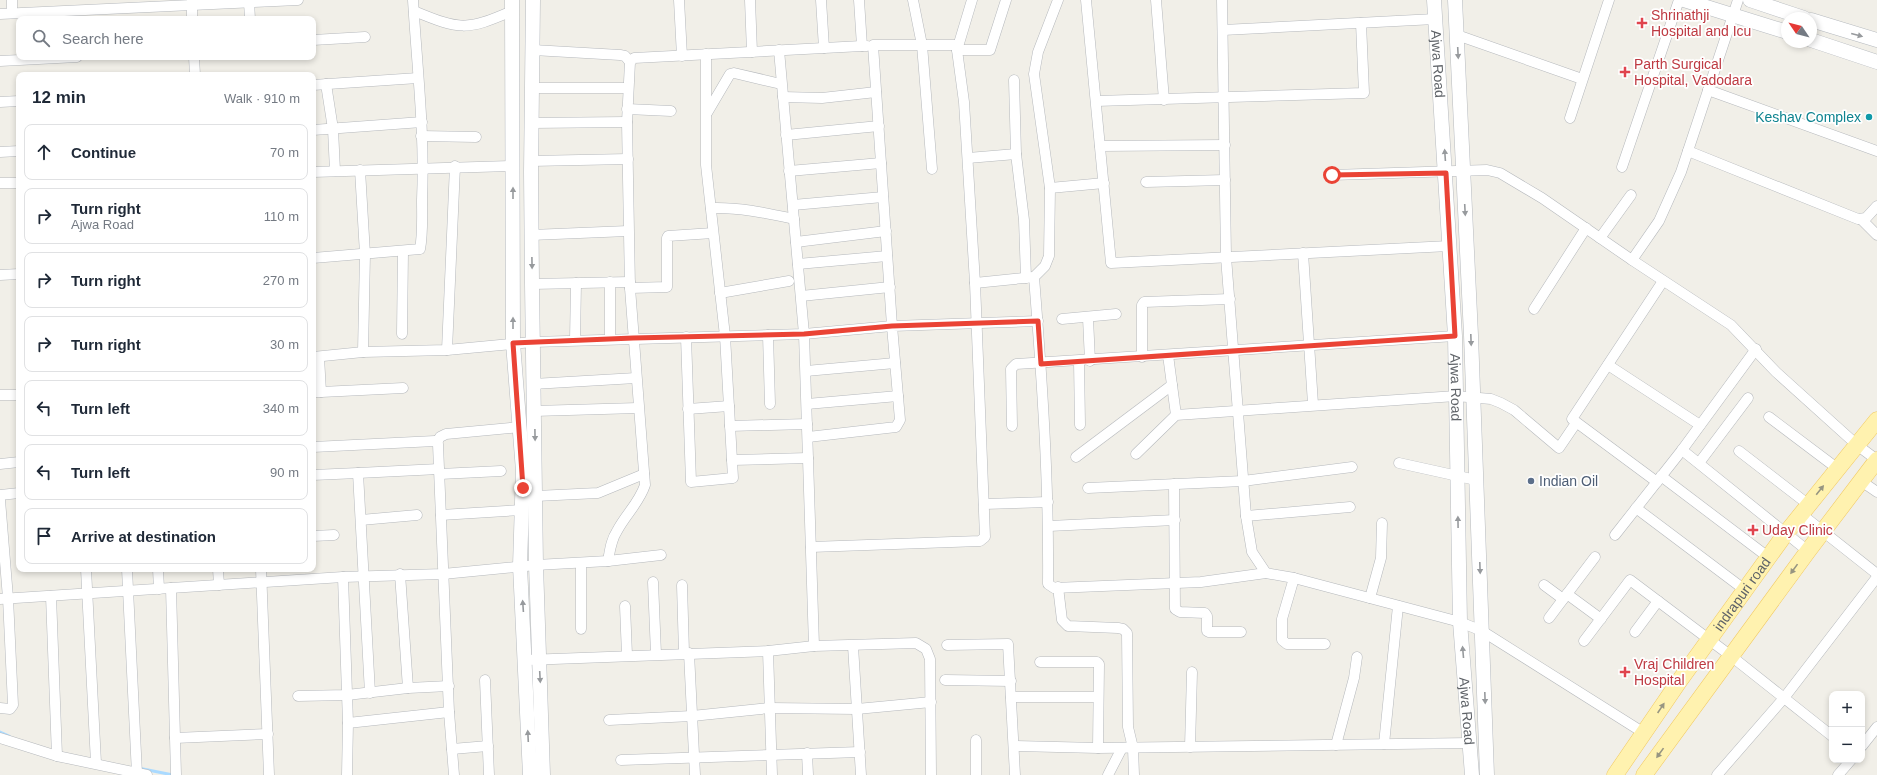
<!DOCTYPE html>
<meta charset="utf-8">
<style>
body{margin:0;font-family:Helvetica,sans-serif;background:#f2f2f3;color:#1f2937}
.controls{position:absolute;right:12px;bottom:12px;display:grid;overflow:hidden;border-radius:8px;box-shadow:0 2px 6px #0003}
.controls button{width:36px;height:36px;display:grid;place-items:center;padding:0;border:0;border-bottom:1px solid #e0e1e3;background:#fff;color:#1f2937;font:20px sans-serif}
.compass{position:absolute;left:1781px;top:12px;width:36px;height:36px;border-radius:50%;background:#fff;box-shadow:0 2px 6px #0003;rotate:305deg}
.stop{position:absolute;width:12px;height:12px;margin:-9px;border:3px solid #ea4335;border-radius:50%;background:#fff}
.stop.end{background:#ea4335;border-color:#fff;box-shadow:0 1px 4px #0008}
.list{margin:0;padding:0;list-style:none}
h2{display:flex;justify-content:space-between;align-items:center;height:52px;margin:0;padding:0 16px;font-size:17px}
h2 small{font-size:13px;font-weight:400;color:#747a83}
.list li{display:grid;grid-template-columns:26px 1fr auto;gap:12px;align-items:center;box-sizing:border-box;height:56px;margin:0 8px 8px;padding:0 8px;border:1px solid #e0e1e3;border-radius:8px}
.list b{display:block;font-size:15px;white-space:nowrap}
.list p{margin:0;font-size:13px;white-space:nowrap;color:#747a83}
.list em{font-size:13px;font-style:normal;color:#747a83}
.icon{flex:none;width:22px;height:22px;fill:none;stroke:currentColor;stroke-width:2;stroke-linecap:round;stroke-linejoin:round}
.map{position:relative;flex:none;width:1877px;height:775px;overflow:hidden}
.search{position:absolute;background:#fff;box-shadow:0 2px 6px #0003;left:16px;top:16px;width:300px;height:44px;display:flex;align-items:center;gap:10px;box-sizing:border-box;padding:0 14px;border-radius:8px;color:#747a83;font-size:15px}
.panel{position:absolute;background:#fff;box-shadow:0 2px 6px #0003;left:16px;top:72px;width:300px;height:500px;border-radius:8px}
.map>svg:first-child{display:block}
</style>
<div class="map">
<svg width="1877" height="775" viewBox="0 0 1877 775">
<rect width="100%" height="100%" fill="#f1efe8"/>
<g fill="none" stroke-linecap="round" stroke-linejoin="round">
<g stroke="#aadaff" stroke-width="3">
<path d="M0 732 9 736"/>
<path d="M138 768 173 775"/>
</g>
<g stroke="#b5b8bc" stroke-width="11">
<g id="street">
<path d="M192 0V19"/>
<path d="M679 0 682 56"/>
<path d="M750 0 752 52"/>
<path d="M821 0 824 48"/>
<path d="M859 0 862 46H867"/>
<path d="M913 0 922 45 932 169"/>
<path d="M972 0 957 50H990L1006 0"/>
<path d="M1058 0 1038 52 1034 74 1050 188 1049 256 1045 266 1034 277C1042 379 1049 481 1048 584L1054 588 1201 582 1266 573"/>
<path d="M1086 0 1111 263 1449 246"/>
<path d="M1156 0 1164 100"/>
<path d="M1222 0 1226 257 1246 516 1252 552 1266 573 1294 578 1460 622 1482 631 1644 733"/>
<path d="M249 2 250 19"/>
<path d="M414 11C460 30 466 31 512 11"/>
<path d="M12 13V0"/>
<path d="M0 14 298 0"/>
<path d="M1223 30 1435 19"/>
<path d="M1457 35 1582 79"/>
<path d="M313 40 365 37"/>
<path d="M533 50 620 55 625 56 630 62"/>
<path d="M779 50 804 334 814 646"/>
<path d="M957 50 964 102 975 283 1034 277"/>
<path d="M194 57 195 75"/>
<path d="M0 61 77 57"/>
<path d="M1014 80 1016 154 1024 220 1026 278"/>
<path d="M326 84 333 129 335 171"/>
<path d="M313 85 418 78"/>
<path d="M532 88H628"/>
<path d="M1708 90 1877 151"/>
<path d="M783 97 822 98 876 92"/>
<path d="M1096 101 1364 93 1361 23"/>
<path d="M0 102 19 101"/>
<path d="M627 109 671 111"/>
<path d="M707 113 730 74 734 73 781 84"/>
<path d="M1570 118 1609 0"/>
<path d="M531 123 627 122"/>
<path d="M313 130 422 122"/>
<path d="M786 135 879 126"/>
<path d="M421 136 476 137"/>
<path d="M1100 146 1225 145"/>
<path d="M1688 151 1858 219 1866 218 1877 206"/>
<path d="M0 152 19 151"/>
<path d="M968 158 1016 154"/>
<path d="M531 161 628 159"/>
<path d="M1622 167 1679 0"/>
<path d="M360 170 365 254 363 352"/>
<path d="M789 171 881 163"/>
<path d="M313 172 513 166"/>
<path d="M1332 175 1487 170 1500 173 1542 198 1632 260 1731 325 1776 372 1857 445 1877 460"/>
<path d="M1146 182 1225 180"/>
<path d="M0 183H19"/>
<path d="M1050 188 1104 183"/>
<path d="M793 205 883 197"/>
<path d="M711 208C739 207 766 213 794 219"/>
<path d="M1862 220 1877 235"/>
<path d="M531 235 628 231"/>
<path d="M1600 238 1631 195"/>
<path d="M796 242 886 231"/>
<path d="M1303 253 1313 404"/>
<path d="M313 258 420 249C423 234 422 216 422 200 425 133 417 67 413 0"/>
<path d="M1632 260 1659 221 1681 172 1738 0"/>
<path d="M798 264 887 256"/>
<path d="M0 275 19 274"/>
<path d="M532 284 630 282"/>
<path d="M630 288 667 287V238L668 236 713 233"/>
<path d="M720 293 789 281"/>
<path d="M801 296 890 287"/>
<path d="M1534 309 1586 228"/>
<path d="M1088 318 1090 361"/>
<path d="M1062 319 1116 314"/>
<path d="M402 334 403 251"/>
<path d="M768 335 770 404"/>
<path d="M686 337 691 482 733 478 725 336 706 165V54"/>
<path d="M610 339V282"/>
<path d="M575 340 576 283"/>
<path d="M447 350 455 166"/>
<path d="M1168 355 1176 415"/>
<path d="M313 357 363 352 447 350 533 342 804 334 892 326 873 45H958"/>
<path d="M1142 357V305L1144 302 1230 299"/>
<path d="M1079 361 1080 425"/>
<path d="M1608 365 1700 425"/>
<path d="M806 371 895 363"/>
<path d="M533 384 636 378"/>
<path d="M313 392H321L319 357"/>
<path d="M321 392 403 388"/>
<path d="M0 395H19"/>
<path d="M807 404 898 396"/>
<path d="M688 409 729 406"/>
<path d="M534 411 638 408"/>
<path d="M1769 417 1838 469"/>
<path d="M730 426 807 424"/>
<path d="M1012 426 1011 369 1016 364 1455 336"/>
<path d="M808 437 896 427 900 420 892 326 1038 321"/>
<path d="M437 442 440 437 446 434 520 427"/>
<path d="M313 447 435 441 438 444 439 469"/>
<path d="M1682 450 1808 551"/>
<path d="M1739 451 1809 505"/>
<path d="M1136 454 1176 415 1456 396 1491 399 1501 403 1514 410 1559 448 1576 423"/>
<path d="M1076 457 1172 385"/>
<path d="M732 460 808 458"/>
<path d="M1399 463 1476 480"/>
<path d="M1699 463 1748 398"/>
<path d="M0 464 19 462"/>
<path d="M358 473 439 469 449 712 454 775"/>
<path d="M440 474 501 471"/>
<path d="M313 475 358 473 370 693"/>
<path d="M1661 476 1768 557"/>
<path d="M1861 481 1877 492"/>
<path d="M1657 482 1572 419 1663 281"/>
<path d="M1174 484 1175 609 1180 612 1205 613 1207 616V631L1209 632H1241"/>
<path d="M1088 488 1243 481 1352 467"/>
<path d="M0 495 19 493"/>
<path d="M536 496 598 493 644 474"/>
<path d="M0 500 8 598 13 705 10 709 0 708"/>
<path d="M984 504 1048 502"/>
<path d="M1636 508 1745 590"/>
<path d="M1801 514 1877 574"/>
<path d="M441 515 522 510"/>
<path d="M1246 516 1350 507"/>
<path d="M361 520 417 515"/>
<path d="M1049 526 1175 520"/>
<path d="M1615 535 1682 450 1756 349"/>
<path d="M313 536 334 535"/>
<path d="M811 547 980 541 985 537 975 283"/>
<path d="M608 561 661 555"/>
<path d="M581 564V629"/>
<path d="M86 569 96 763"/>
<path d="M127 569 137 774"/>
<path d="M158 569 159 589"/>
<path d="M218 569 219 585"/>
<path d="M261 569 269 775"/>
<path d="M400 574 408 688"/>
<path d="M343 577 348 723 347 775"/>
<path d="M1294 578 1282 619V640L1287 644H1325"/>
<path d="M653 582 656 654"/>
<path d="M682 585 684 653"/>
<path d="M1544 585 1563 599"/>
<path d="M1058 587 1062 620 1068 626 1118 628 1123 629 1127 633 1128 727 1133 748 1134 775"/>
<path d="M171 588 176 775"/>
<path d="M1567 594 1595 557"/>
<path d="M51 596 57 756"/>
<path d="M1370 598 1381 558 1382 523"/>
<path d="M0 599 343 577 443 574 536 565 608 561C610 550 611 540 617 531 626 514 639 503 645 485L630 288 627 122 630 62 634 58 862 46"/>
<path d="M625 606 627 655"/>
<path d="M1549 618 1567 594 1601 619"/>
<path d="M1635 632 1658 601"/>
<path d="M1584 641 1630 580 1731 656 1832 736"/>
<path d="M947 645 1008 644 1015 775"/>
<path d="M853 646 861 775"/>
<path d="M768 651 772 775"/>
<path d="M689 653 695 775"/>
<path d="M526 660 768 651 814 646 916 643 926 649 930 659 931 775"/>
<path d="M1040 662H1097L1099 664 1098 748"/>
<path d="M485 680 489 775"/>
<path d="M945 680 1011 681"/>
<path d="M298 696 347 695 408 688 449 686"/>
<path d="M1011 697H1098"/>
<path d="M609 720 692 716 770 708 857 709 931 702"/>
<path d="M348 723 449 712"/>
<path d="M0 738 57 756 147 775"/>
<path d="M175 738 268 734"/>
<path d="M976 740V775"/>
<path d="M1384 744 1398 606"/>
<path d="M1336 745 1354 678 1357 657"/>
<path d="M1015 746 1098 748 1470 743"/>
<path d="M1862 746 1877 727"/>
<path d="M1190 747 1192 672"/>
<path d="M452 749 488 746"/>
<path d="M807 753 808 775"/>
<path d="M621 760 860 752"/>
<path d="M1108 775 1122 748"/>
<path d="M1717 775 1784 698 1877 577"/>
<path d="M1838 775 1851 760"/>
</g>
</g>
<g stroke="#b6babf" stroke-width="15">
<g id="secondary">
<path d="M512 0 513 343 523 471 520 566 530 775"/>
<path d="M533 0 531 172 532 284 536 565 543 775"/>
<path id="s1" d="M1434 0 1455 336 1460 622 1472 775"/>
<path d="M1455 0 1471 335 1487 775"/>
<path d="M1684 0 1787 32"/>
<path d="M1750 0 1804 18"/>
<path d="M1811 20 1877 40"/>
<path d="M1811 40 1877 62"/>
</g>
</g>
<g stroke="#f2c960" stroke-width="17">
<g id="primary">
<path id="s2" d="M1615 775 1680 680 1786 533 1877 420"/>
<path d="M1644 775 1808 551 1877 460"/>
</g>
</g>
<use href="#street" stroke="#fff" stroke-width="10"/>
<use href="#secondary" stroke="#fff" stroke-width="14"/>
<use href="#primary" stroke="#fff2af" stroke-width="16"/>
</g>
<defs><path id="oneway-solid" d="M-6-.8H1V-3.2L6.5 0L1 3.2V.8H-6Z"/></defs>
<g fill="#979a9d">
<use href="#oneway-solid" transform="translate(1857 35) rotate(15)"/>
<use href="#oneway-solid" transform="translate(1458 53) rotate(87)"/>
<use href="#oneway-solid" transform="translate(1445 155) rotate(-94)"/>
<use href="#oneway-solid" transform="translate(513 193) rotate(-90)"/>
<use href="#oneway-solid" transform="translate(1465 210) rotate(87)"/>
<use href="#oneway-solid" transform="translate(532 263) rotate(89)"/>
<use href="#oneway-solid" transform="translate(513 323) rotate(-90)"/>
<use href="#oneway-solid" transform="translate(1471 340) rotate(88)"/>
<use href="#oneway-solid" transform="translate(535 435) rotate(89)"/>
<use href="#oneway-solid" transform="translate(1458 522) rotate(-91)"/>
<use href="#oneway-solid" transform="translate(1480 568) rotate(88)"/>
<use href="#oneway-solid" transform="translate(523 606) rotate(-94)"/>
<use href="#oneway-solid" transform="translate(1463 652) rotate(-95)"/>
<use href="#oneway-solid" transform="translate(540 677) rotate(87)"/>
<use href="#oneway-solid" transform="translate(1485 698) rotate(88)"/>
<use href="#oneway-solid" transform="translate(528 736) rotate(-93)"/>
</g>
<g fill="#979581">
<use href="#oneway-solid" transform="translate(1820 490) rotate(-51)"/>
<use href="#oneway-solid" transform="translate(1794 569) rotate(126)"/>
<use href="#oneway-solid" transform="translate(1661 708) rotate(-56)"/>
<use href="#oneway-solid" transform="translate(1660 753) rotate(126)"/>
</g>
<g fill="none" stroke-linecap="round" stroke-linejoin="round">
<path stroke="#ea4335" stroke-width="5" d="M523 488 513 343 633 338 804 334 892 326 1038 321 1041 364 1455 336 1446 173 1332 175"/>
</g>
<g fill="#e0444e" stroke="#fff" stroke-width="1.5">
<path d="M1640 17h4v4h4v4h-4v4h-4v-4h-4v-4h4z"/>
<path d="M1623 66h4v4h4v4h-4v4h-4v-4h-4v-4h4z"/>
<path d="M1751 524h4v4h4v4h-4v4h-4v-4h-4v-4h4z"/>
<path d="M1623 666h4v4h4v4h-4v4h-4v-4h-4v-4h4z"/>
</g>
<circle fill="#0f9aa8" stroke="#fff" stroke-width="1.5" cx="1869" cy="117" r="4"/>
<circle fill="#5c6f8a" stroke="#fff" stroke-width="1.5" cx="1531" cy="481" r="4"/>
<g text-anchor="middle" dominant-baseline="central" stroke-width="3.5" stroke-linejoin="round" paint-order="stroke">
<g font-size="14" fill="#be3a42" stroke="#fff" text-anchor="start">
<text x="1651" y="15">Shrinathji<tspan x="1651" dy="16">Hospital and Icu</tspan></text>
<text x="1634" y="64">Parth Surgical<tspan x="1634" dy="16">Hospital, Vadodara</tspan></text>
<text x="1762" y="530">Uday Clinic</text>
<text x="1634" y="664">Vraj Children<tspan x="1634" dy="16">Hospital</tspan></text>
</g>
<g font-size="14" fill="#5f6368" stroke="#fff">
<text stroke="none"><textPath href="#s1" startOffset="64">Ajwa Road</textPath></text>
<text stroke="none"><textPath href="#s1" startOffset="388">Ajwa Road</textPath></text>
<text stroke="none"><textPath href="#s2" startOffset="221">indrapuri road</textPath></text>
<text stroke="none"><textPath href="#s1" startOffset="712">Ajwa Road</textPath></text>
</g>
<g font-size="14" fill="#0d838f" stroke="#fff" text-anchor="end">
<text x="1861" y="117">Keshav Complex</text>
</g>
<g font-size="14" fill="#4e5e75" stroke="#fff" text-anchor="start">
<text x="1539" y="481">Indian Oil</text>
</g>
</g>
</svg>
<div class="controls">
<button>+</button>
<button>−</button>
</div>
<svg class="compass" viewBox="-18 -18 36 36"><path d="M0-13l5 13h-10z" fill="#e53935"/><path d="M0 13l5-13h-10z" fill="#747a83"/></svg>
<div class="stop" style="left:1332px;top:175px"></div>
<div class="stop end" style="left:523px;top:488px"></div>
<div class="search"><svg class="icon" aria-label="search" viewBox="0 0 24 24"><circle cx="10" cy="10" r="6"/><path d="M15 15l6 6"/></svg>Search here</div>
<section class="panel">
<h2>12 min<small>Walk · 910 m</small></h2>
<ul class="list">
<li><svg class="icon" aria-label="ahead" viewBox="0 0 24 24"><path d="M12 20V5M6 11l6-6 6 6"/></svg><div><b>Continue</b></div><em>70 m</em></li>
<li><svg class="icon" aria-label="right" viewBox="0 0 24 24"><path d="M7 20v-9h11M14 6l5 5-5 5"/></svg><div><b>Turn right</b><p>Ajwa Road</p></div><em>110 m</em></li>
<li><svg class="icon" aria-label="right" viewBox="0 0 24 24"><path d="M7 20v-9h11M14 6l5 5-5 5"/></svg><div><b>Turn right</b></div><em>270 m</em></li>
<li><svg class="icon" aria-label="right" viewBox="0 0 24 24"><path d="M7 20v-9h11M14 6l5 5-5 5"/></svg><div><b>Turn right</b></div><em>30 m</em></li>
<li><svg class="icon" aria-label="left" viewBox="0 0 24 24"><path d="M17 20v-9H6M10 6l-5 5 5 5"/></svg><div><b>Turn left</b></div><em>340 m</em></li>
<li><svg class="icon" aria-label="left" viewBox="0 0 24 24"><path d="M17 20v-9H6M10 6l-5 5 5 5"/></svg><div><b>Turn left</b></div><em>90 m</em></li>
<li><svg class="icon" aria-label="arrive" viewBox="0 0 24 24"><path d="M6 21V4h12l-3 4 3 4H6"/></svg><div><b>Arrive at destination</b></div></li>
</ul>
</section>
</div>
